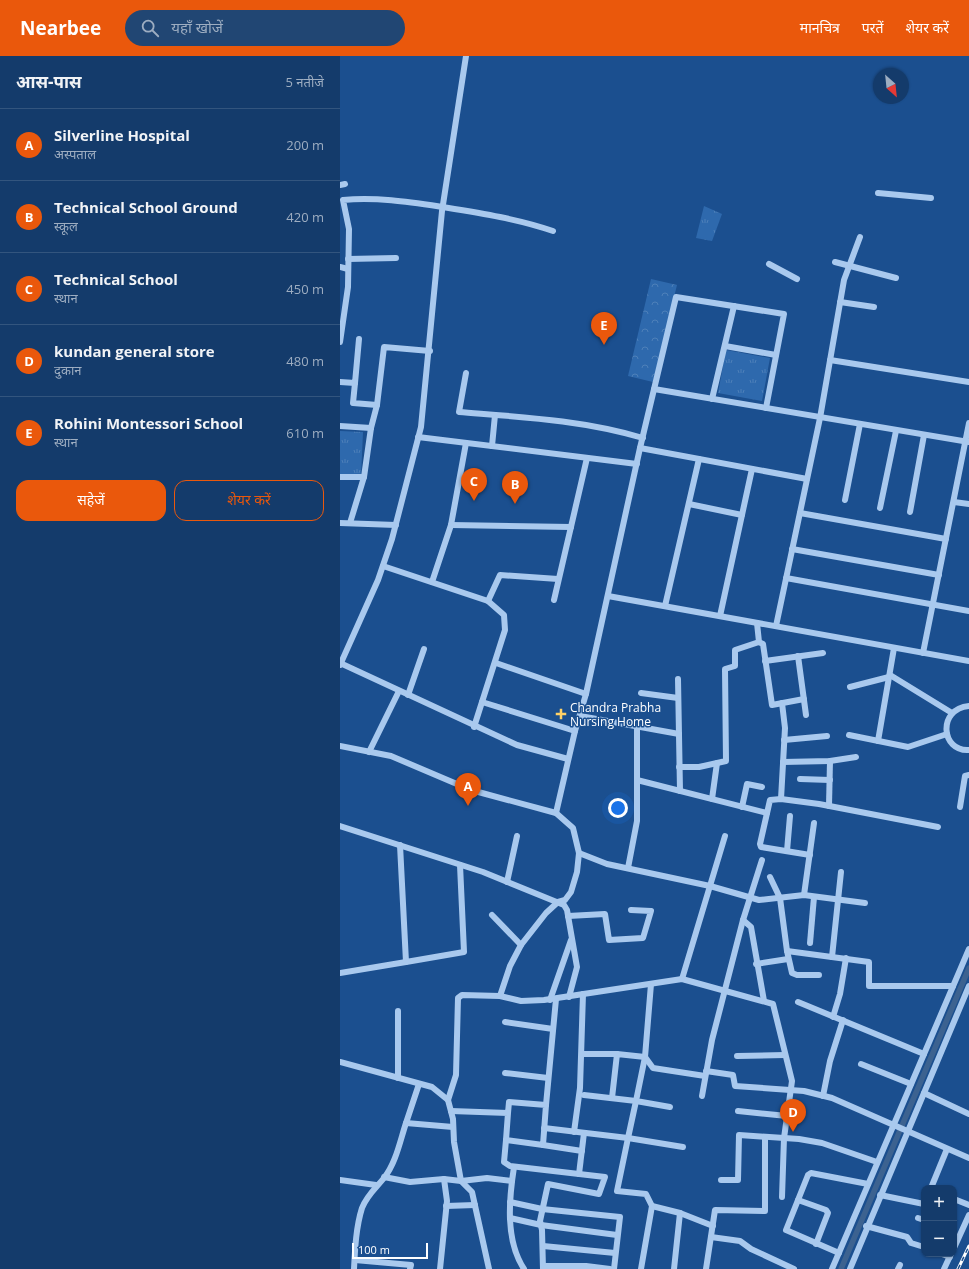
<!DOCTYPE html>
<html lang="hi">
<meta charset="utf-8">
<style>
body{margin:0;font-family:"Open Sans","Noto Sans Devanagari",sans-serif;background:#214673;color:#f1f3f6}
.controls{position:absolute;right:12px;bottom:12px;display:grid;overflow:hidden;border-radius:8px;box-shadow:0 1px 3px #0004}
.controls button{width:36px;height:36px;display:grid;place-items:center;padding:0;border:0;border-bottom:1px solid #33557e;background:#143b6b;color:#f1f3f6;font:20px sans-serif}
.compass{position:absolute;left:533px;top:12px;width:36px;height:36px;border-radius:50%;background:#143b6b;box-shadow:0 1px 3px #0004;rotate:153deg}
.scale{position:absolute;left:12px;bottom:10px;width:76px;box-sizing:border-box;padding-left:4px;border:2px solid #fff;border-top:0;font-size:11px;line-height:14px;white-space:nowrap;color:#fff;-webkit-text-stroke:3px #1b4f8f;paint-order:stroke}
.you{position:absolute;left:278px;top:752px;width:14px;height:14px;margin:-10px;border:3px solid #fff;border-radius:50%;background:#1a73e8;box-shadow:0 0 0 6px #1a73e833}
.badge{display:grid;place-items:center;width:26px;height:26px;border-radius:50%;background:#ea580c;color:#fff;font-size:13px;font-weight:700}
.pin{position:absolute;translate:-50% -33px;filter:drop-shadow(0 1px 2px #0008)}
.pin::after{content:'';position:absolute;top:21px;width:14px;height:12px;background:inherit;clip-path:polygon(0 0,100% 0,50% 100%)}
.list{margin:0;padding:0;list-style:none}
h2{display:flex;justify-content:space-between;align-items:center;height:52px;margin:0;padding:0 16px;font-size:17px}
h2 small{font-size:13px;font-weight:400;color:#9dadc1}
.list li{display:grid;grid-template-columns:26px 1fr auto;gap:12px;align-items:center;box-sizing:border-box;height:72px;padding:0 16px;border-top:1px solid #33557e}
.list b{display:block;font-size:15px;white-space:nowrap}
.list p{margin:0;font-size:13px;white-space:nowrap;color:#9dadc1}
.list em{font-size:13px;font-style:normal;color:#9dadc1}
.actions{display:flex;gap:8px;padding:12px 16px}
.actions a{flex:1;padding:9px 0;border:1px solid #ea580c;border-radius:12px;text-align:center;font-size:14px;color:#ea580c}
.actions .main{background:#ea580c;color:#fff}
.icon{flex:none;width:22px;height:22px;fill:none;stroke:currentColor;stroke-width:2;stroke-linecap:round;stroke-linejoin:round}
.map{position:relative;flex:none;width:629px;height:1213px;overflow:hidden}
header{display:flex;align-items:center;gap:24px;box-sizing:border-box;height:56px;padding:0 20px;background:#ea580c;color:#fff}
header strong{font-size:19px}
nav{display:flex;gap:22px;margin-inline-start:auto;font-size:14px}
.search{width:280px;height:36px;background:#214673;display:flex;align-items:center;gap:10px;box-sizing:border-box;padding:0 14px;border-radius:22px;color:#9dadc1;font-size:15px}
main{display:flex}
aside{flex:1;background:#143b6b}
.map>svg:first-child{display:block}
</style>
<header>
<strong>Nearbee</strong>
<div class="search"><svg class="icon" aria-label="search" viewBox="0 0 24 24"><circle cx="10" cy="10" r="6"/><path d="M15 15l6 6"/></svg>यहाँ खोजें</div>
<nav><a>मानचित्र</a><a>परतें</a><a>शेयर करें</a></nav>
</header>
<main>
<aside>
<h2>आस-पास<small>5 नतीजे</small></h2>
<ul class="list">
<li><span class="badge">A</span><div><b>Silverline Hospital</b><p>अस्पताल</p></div><em>200 m</em></li>
<li><span class="badge">B</span><div><b>Technical School Ground</b><p>स्कूल</p></div><em>420 m</em></li>
<li><span class="badge">C</span><div><b>Technical School</b><p>स्थान</p></div><em>450 m</em></li>
<li><span class="badge">D</span><div><b>kundan general store</b><p>दुकान</p></div><em>480 m</em></li>
<li><span class="badge">E</span><div><b>Rohini Montessori School</b><p>स्थान</p></div><em>610 m</em></li>
</ul>
<div class="actions"><a class="main">सहेजें</a><a>शेयर करें</a></div>
</aside>
<div class="map">
<svg width="629" height="1213" viewBox="0 0 629 1213">
<defs>
<pattern id="forest-crowns" width="20" height="18" patternUnits="userSpaceOnUse"><rect width="20" height="18" fill="#2e69ad"/><path d="M2 6a3 3 0 1 1 6 0M12 15a3 3 0 1 1 6 0" fill="none" stroke="#4d80b9"/></pattern>
<pattern id="park-tufts" width="24" height="20" patternUnits="userSpaceOnUse"><rect width="24" height="20" fill="#2e69ad"/><path d="M3 7l-1-3M5 7V3M7 7l1-3M15 17l-1-3M17 17v-4M19 17l1-3" fill="none" stroke="#4d80b9"/></pattern>
</defs>
<rect width="100%" height="100%" fill="#1b4f8f"/>
<path fill="url(#forest-crowns)" d="M311 223 337 229 313 326 288 320Z"/>
<g fill="url(#park-tufts)">
<path d="M364 150 382 158 372 185 356 182Z"/>
<path d="M386 294 430 302 422 345 378 337Z"/>
<path d="M0 375 23 376 21 420 0 419Z"/>
</g>
<g fill="none" stroke-linecap="round" stroke-linejoin="round">
<path stroke="#3c6290" stroke-width="5.5" d="M501 1213 629 912"/>
<g stroke="#a9c9ee" stroke-width="6">
<path d="M0 129 5 128"/>
<path d="M538 137 591 142"/>
<path d="M8 203 56 202"/>
<path d="M495 206 556 222"/>
<path d="M429 208 457 223"/>
<path d="M0 211 8 213"/>
<path d="M500 246 534 251"/>
<path d="M0 286 8 231 9 173 3 144C37 141 69 146 103 151 140 157 178 163 213 175"/>
<path d="M385 290 436 299"/>
<path d="M490 304 629 326"/>
<path d="M126 317 119 356C181 361 243 364 303 382"/>
<path d="M0 326 15 327 19 283"/>
<path d="M15 327 13 347 37 349"/>
<path d="M314 333 629 386"/>
<path d="M372 343 394 250"/>
<path d="M0 370 31 372"/>
<path d="M78 381 297 408"/>
<path d="M152 390 155 359"/>
<path d="M300 392 467 423"/>
<path d="M0 421H24"/>
<path d="M505 444 520 368"/>
<path d="M614 446 629 448"/>
<path d="M349 448 402 459"/>
<path d="M540 452 556 375"/>
<path d="M570 456 584 379"/>
<path d="M460 457 606 483"/>
<path d="M0 467 56 469"/>
<path d="M10 467 24 421 31 372 37 349 44 291 90 295"/>
<path d="M111 469 231 471"/>
<path d="M452 493 599 519"/>
<path d="M43 510 148 545 164 559 165 574 134 671"/>
<path d="M446 522 629 555"/>
<path d="M92 526 111 469 126 387"/>
<path d="M268 540 629 605"/>
<path d="M214 544 247 402"/>
<path d="M148 545 160 519 218 523"/>
<path d="M325 550 359 403"/>
<path d="M380 560 412 413"/>
<path d="M417 567 419 586 423 588 432 649 464 643"/>
<path d="M436 570 480 362 504 224 520 181"/>
<path d="M583 597 629 367"/>
<path d="M458 600 466 659"/>
<path d="M425 605 483 597"/>
<path d="M0 607 177 689 228 703"/>
<path d="M156 607 246 638"/>
<path d="M0 609 38 524 52 483 81 371 102 155 126 0"/>
<path d="M550 619 612 657"/>
<path d="M338 623 340 735"/>
<path d="M510 631 549 621"/>
<path d="M301 637 338 642"/>
<path d="M68 639 84 593"/>
<path d="M142 646 235 675"/>
<path d="M629 650C597 653 601 696 629 694"/>
<path d="M240 660 339 678"/>
<path d="M509 679 568 691 607 678"/>
<path d="M444 684 487 680"/>
<path d="M538 685 554 592"/>
<path d="M0 690 51 700 131 734 216 757 233 772 239 797 237 816 231 836 225 844 218 846 206 857 181 889 170 910 160 940"/>
<path d="M29 696 59 635"/>
<path d="M443 706 490 705 516 701"/>
<path d="M339 711H359L386 705 385 613 395 610V594L419 586"/>
<path d="M460 723 490 724"/>
<path d="M297 724 427 757"/>
<path d="M372 743 377 707"/>
<path d="M441 743 445 672 442 647"/>
<path d="M489 750 490 705"/>
<path d="M402 751 407 728 422 731"/>
<path d="M620 751 625 720 629 719"/>
<path d="M216 757 235 675 246 638 300 392 336 241 444 258 426 352"/>
<path d="M0 770 143 816 224 849 227 854 237 911 229 941"/>
<path d="M60 789 66 906 124 896 120 809"/>
<path d="M447 795 450 760"/>
<path d="M239 797 267 808 370 830 419 844 464 839 525 847"/>
<path d="M470 799 421 791 420 788 430 744 441 743 479 748 598 771"/>
<path d="M288 812 297 765V671"/>
<path d="M430 821 440 842 447 895 452 917 457 919H479"/>
<path d="M167 826 177 780"/>
<path d="M464 839 474 767"/>
<path d="M152 859 181 889"/>
<path d="M228 860 265 858 269 884 303 882 311 855 291 854"/>
<path d="M403 864 411 871 424 945"/>
<path d="M470 887 474 841"/>
<path d="M447 895 529 906V930H613"/>
<path d="M492 901 501 816"/>
<path d="M416 908 448 903"/>
<path d="M0 917 66 906"/>
<path d="M342 923 385 780"/>
<path d="M311 928 305 1001 296 1045 330 1051"/>
<path d="M210 944 231 884"/>
<path d="M458 946 584 998"/>
<path d="M493 961 500 938 506 902"/>
<path d="M165 966 213 973"/>
<path d="M242 998H277"/>
<path d="M397 1000 445 999"/>
<path d="M0 1006 92 1031 108 1044 113 1063 114 1086 121 1125 132 1136 149 1213"/>
<path d="M521 1008 571 1028"/>
<path d="M366 1015 393 1019 395 1030 464 1035 492 1042 629 1102"/>
<path d="M165 1017 208 1022"/>
<path d="M58 1022V955"/>
<path d="M584 1037 629 1058"/>
<path d="M362 1040 372 984 403 864 422 804"/>
<path d="M483 1040 490 1005 503 964"/>
<path d="M272 1042 277 998 305 1001 313 1012 365 1020"/>
<path d="M108 1044 116 1019 118 942 122 939 160 940 181 945 204 944 342 923 433 948 452 1025 444 1082 442 1141"/>
<path d="M206 1049 216 943"/>
<path d="M111 1055 168 1057 169 1046 206 1049 203 1089 166 1084 168 1057"/>
<path d="M398 1055 447 1060"/>
<path d="M66 1067 79 1028"/>
<path d="M204 1072 288 1082 296 1045 244 1039"/>
<path d="M234 1076 240 1032 243 938"/>
<path d="M166 1084 164 1106 170 1110 265 1121 259 1138 208 1128 200 1165 202 1174 203 1213"/>
<path d="M203 1089 242 1095"/>
<path d="M174 1111C169 1143 165 1184 184 1213"/>
<path d="M239 1118 244 1077"/>
<path d="M44 1121 70 1126 104 1123 121 1125 147 1122 172 1125"/>
<path d="M0 1124 36 1129"/>
<path d="M381 1124H398L399 1079 459 1083 482 1087 537 1106"/>
<path d="M591 1132 607 1093"/>
<path d="M540 1139 584 1148"/>
<path d="M614 1143 629 1149"/>
<path d="M458 1144 486 1154 488 1157 476 1188"/>
<path d="M170 1146 202 1153 280 1161 274 1213"/>
<path d="M106 1150 135 1149"/>
<path d="M312 1150 340 1157 373 1170"/>
<path d="M170 1162 201 1169 277 1179"/>
<path d="M578 1162 584 1164"/>
<path d="M526 1170 567 1181 571 1187 584 1191"/>
<path d="M371 1181 400 1185 411 1193 454 1213"/>
<path d="M203 1190 275 1197"/>
<path d="M614 1192 629 1159"/>
<path d="M499 1197 446 1174 468 1119 471 1117 528 1128"/>
<path d="M602 1198 610 1201"/>
<path d="M15 1204 71 1209 70 1213"/>
<path d="M203 1210H246L270 1213"/>
<path d="M14 1213C15 1193 16 1171 22 1152 27 1139 36 1132 44 1122 56 1107 60 1085 66 1067L113 1071"/>
<path d="M100 1213 107 1145 104 1123"/>
<path d="M301 1213 312 1150 306 1138 277 1135 288 1082 343 1091"/>
<path d="M334 1213 340 1157"/>
<path d="M366 1213 375 1154 425 1155V1081"/>
<path d="M492 1213 629 893"/>
<path d="M510 1213 629 930"/>
<path d="M558 1213 560 1209"/>
<path d="M604 1213 611 1198"/>
</g>
<g stroke="#fff" stroke-width="3">
<path id="rail" d="M618 1213 629 1190"/>
</g>
<use href="#rail" stroke="#1b4f8f" stroke-width="1.5" stroke-dasharray="4.5" stroke-linecap="butt"/>
</g>
<path fill="#ffd166" stroke="#1b4f8f" stroke-width="1.5" d="M219 652h4v4h4v4h-4v4h-4v-4h-4v-4h4z"/>
<g text-anchor="middle" dominant-baseline="central" stroke-width="3" stroke-linejoin="round" paint-order="stroke">
<g font-size="12" fill="#fff" stroke="#1b4f8f" text-anchor="start">
<text x="230" y="651">Chandra Prabha<tspan x="230" dy="14">Nursing Home</tspan></text>
</g>
</g>
</svg>
<div class="controls">
<button>+</button>
<button>−</button>
</div>
<svg class="compass" viewBox="-18 -18 36 36"><path d="M0-13l5 13h-10z" fill="#e53935"/><path d="M0 13l5-13h-10z" fill="#9dadc1"/></svg>
<div class="scale">100 m</div>
<div class="you"></div>
<div class="pin badge" style="left:128px;top:750px">A</div>
<div class="pin badge" style="left:175px;top:448px">B</div>
<div class="pin badge" style="left:134px;top:445px">C</div>
<div class="pin badge" style="left:453px;top:1076px">D</div>
<div class="pin badge" style="left:264px;top:289px">E</div>
</div>
</main>
